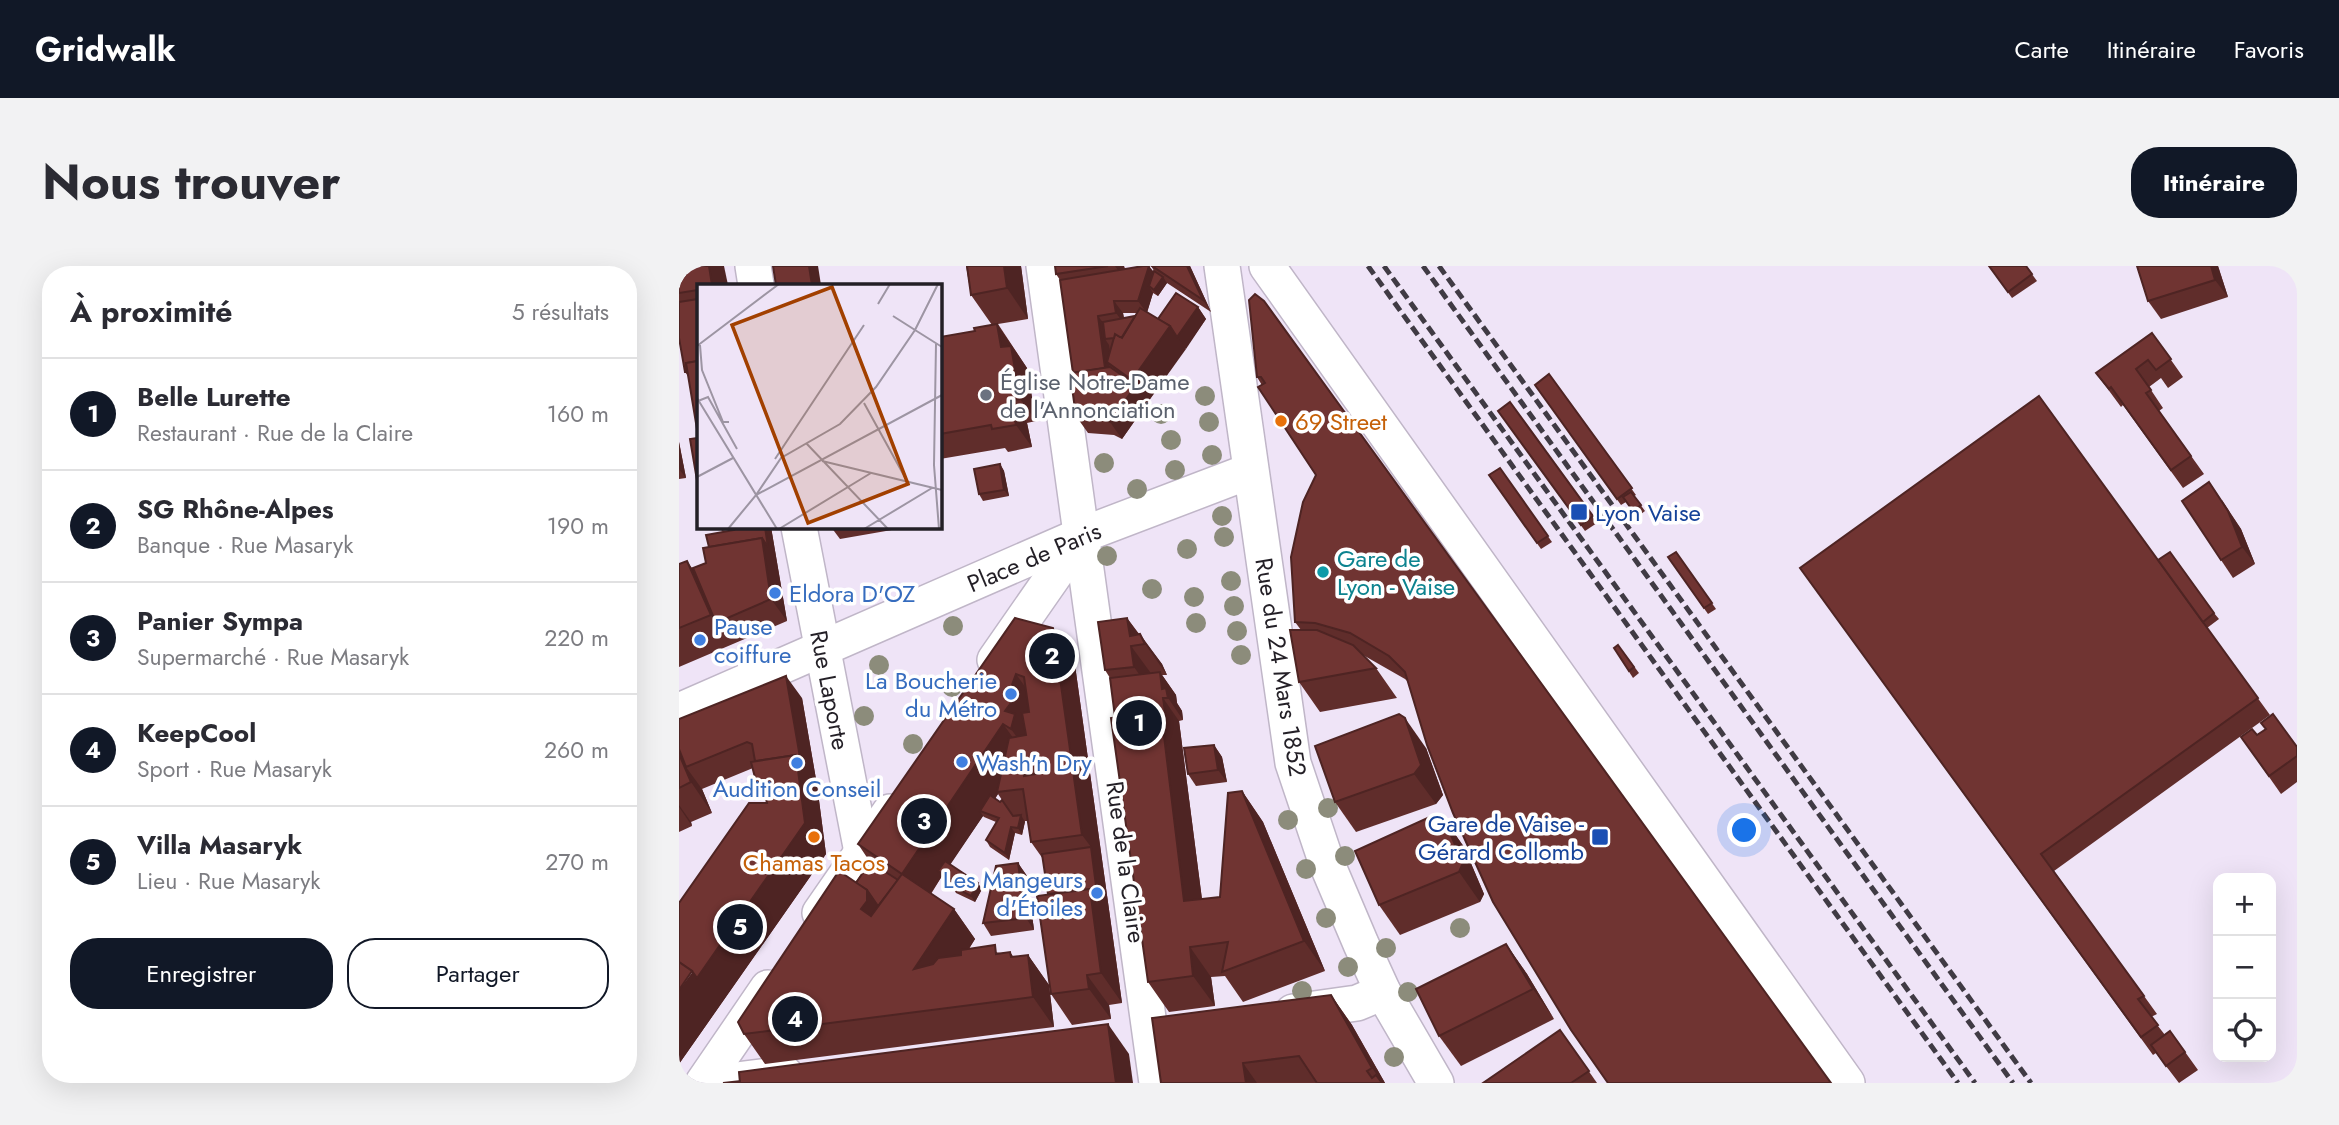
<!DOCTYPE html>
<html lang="fr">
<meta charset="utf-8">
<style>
body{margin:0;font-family:Jost,sans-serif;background:#f2f2f3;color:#2b2b33}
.controls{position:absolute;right:21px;bottom:21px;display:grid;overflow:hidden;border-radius:14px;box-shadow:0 7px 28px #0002}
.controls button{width:63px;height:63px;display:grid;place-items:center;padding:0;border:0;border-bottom:2px solid #e1e1e2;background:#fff;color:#2b2b33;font:35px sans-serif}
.you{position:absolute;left:1066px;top:565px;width:24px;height:24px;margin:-18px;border:5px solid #fff;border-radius:50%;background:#1a73e8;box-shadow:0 0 0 10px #1a73e833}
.badge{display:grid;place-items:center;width:46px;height:46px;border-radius:50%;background:#111827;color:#fff;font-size:23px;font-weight:700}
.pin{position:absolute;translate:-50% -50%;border:4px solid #fff;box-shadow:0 2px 7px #0006}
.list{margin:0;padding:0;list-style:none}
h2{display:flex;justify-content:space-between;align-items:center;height:91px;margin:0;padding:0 28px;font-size:30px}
h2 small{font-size:23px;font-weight:400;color:#7c7c81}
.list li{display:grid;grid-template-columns:46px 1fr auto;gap:21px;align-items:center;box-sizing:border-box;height:112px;padding:0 28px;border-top:2px solid #e1e1e2}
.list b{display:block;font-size:26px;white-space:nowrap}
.list p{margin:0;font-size:23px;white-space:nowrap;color:#7c7c81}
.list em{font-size:23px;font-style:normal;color:#7c7c81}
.actions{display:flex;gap:14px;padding:21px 28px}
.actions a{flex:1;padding:16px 0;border:2px solid #111827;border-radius:28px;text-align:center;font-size:24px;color:#111827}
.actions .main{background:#111827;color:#fff}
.icon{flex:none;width:38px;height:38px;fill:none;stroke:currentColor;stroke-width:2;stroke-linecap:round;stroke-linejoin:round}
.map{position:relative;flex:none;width:1618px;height:817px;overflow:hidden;border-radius:28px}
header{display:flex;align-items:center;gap:42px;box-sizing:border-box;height:98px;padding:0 35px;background:#111827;color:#fff}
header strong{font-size:33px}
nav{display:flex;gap:38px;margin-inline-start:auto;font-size:24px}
.intro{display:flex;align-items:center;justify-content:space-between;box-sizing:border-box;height:168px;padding:0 42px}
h1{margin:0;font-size:49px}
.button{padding:18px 32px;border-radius:28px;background:#111827;color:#fff;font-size:24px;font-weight:700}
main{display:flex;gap:42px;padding:0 42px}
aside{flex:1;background:#fff;border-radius:28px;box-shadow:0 7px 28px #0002}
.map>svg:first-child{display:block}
</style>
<header>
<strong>Gridwalk</strong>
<nav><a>Carte</a><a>Itinéraire</a><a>Favoris</a></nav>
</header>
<div class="intro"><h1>Nous trouver</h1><a class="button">Itinéraire</a></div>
<main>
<aside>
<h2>À proximité<small>5 résultats</small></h2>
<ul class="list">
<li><span class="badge">1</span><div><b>Belle Lurette</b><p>Restaurant · Rue de la Claire</p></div><em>160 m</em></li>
<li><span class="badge">2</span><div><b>SG Rhône-Alpes</b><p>Banque · Rue Masaryk</p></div><em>190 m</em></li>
<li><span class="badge">3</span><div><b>Panier Sympa</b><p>Supermarché · Rue Masaryk</p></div><em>220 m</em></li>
<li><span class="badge">4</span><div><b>KeepCool</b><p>Sport · Rue Masaryk</p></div><em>260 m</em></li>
<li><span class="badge">5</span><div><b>Villa Masaryk</b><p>Lieu · Rue Masaryk</p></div><em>270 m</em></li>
</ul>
<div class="actions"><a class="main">Enregistrer</a><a>Partager</a></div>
</aside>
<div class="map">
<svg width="1618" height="817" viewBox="0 0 1618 817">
<rect width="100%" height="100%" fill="#efe4f7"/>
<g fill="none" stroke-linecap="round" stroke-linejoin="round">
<g stroke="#c0b6c8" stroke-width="38">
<g id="minor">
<path d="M74 0 77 19"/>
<path d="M365 0 478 817"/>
<path d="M543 0 614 497 648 598 682 678 704 726 757 817"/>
<path d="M588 0 1168 817"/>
<path d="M120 261 183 586"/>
<path d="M316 394 403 269"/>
<path d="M0 445 403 269 571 205"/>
<path d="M141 647 211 546"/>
<path d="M614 746 678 737 704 726"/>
<path d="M24 817 89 722"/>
<path d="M33 817 106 808"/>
</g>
</g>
<use href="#minor" stroke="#fff" stroke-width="35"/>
<g stroke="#403b44" stroke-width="5" stroke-dasharray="10 5" stroke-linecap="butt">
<path d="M689 0 1279 817"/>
<path d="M705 0 1296 817"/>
<path d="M744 0 1334 817"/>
<path d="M760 0 1352 817"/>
</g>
</g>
<g fill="#8c8c7b">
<circle cx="526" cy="130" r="10"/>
<circle cx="482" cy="148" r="10"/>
<circle cx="530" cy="156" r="10"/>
<circle cx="492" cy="174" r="10"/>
<circle cx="533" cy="189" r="10"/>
<circle cx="425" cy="197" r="10"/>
<circle cx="496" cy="204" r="10"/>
<circle cx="458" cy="223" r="10"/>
<circle cx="543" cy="250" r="10"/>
<circle cx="545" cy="271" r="10"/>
<circle cx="508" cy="283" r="10"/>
<circle cx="428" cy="290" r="10"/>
<circle cx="552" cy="315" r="10"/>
<circle cx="473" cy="323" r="10"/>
<circle cx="515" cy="331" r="10"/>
<circle cx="555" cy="340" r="10"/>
<circle cx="517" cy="357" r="10"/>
<circle cx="274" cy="360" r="10"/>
<circle cx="558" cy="365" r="10"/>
<circle cx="562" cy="389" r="10"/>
<circle cx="200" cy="399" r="10"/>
<circle cx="273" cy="421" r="10"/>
<circle cx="185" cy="450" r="10"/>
<circle cx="234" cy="478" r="10"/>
<circle cx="649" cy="542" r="10"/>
<circle cx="609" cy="554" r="10"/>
<circle cx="666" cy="590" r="10"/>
<circle cx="627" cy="603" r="10"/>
<circle cx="647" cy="652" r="10"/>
<circle cx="781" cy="662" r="10"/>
<circle cx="707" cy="682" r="10"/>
<circle cx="669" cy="701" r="10"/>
<circle cx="623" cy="725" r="10"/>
<circle cx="729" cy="726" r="10"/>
<circle cx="715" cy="791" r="10"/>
</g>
<g fill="#602d2b" fill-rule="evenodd">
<path d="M0 0 19 19V169L9 110 6 106 0 72Z"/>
<path d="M287 0H342L349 53 319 58 348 102 357 155 348 157 353 181 329 186 326 182 261 193V71L296 65 313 59 292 29Z"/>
<path d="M376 0H445L446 3 476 6 472 0H511L532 46 488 17 479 30 474 27 468 46 479 53 519 41 527 53 443 173 435 169 409 167 397 150 394 107 381 14 377 8ZM444 47H458L456 50 445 52Z"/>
<path d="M1310 0H1347L1358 15 1333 32Z"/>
<path d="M1458 0H1539L1549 31 1482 53 1469 35Z"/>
<path d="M570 34 1152 817 726 413 684 389 697 402 718 432 641 446 620 416 622 364 616 356 637 209 578 111Z"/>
<path d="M1473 67 1504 111 1489 122 1482 112 1470 121 1484 142 1480 145 1525 208 1504 222 1444 139 1442 141 1417 107Z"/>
<path d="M870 108 957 229 955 230 966 245 958 251 947 236 942 239 856 119Z"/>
<path d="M831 136 918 257 906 265 819 145Z"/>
<path d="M0 176 7 212 0 213Z"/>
<path d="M321 198 325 205 330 230 304 235 300 228Z"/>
<path d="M821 202 873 276 862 283 810 209Z"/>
<path d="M1543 234 1562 263 1576 298 1554 312 1542 294Z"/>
<path d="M40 261H92L108 355 0 401V298L14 302 27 297 30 281 55 264V263L43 265Z"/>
<path d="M152 261H230L161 273Z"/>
<path d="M997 286 1037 343 1029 348 989 291Z"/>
<path d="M1479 294 1535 347 1540 353 1528 362 1591 449 1375 605 1478 748 1472 751 1486 769 1491 765 1519 804 1500 817 1477 787 1474 789 1121 302Z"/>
<path d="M448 352 483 398 488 409H483L497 429 498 437 503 445 504 454 500 455 523 633 541 631 563 525 584 556 646 705 564 736 546 710 532 711 536 740 490 746 469 716 431 412 426 404Z"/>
<path d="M374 362 395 392 443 737 430 739 432 753 393 759 372 728 369 628 364 593 352 576 349 555H346L343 569 336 567 330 594 311 581 307 574 317 556 305 551 304 550 271 598 303 623 296 636 277 627 273 620 274 618 263 610 252 628 275 643 296 673 290 683 322 687 331 686 334 691 349 689 370 719 375 761 86 798 65 768 191 596 179 578ZM319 528 323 534 321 536 316 533Z"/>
<path d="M939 379 960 407 954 412 935 382Z"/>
<path d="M123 432 138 519 147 588 0 798 88 537 79 523 74 502 23 523 33 547 12 556 13 560 0 566V453Z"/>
<path d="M1578 469 1618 481V516L1602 528 1562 471Z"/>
<path d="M535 479 543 491 548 516 517 520 509 508Z"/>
<path d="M747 482 764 529 757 538 677 566 656 536Z"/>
<path d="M764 551 785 581 805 628 801 636 721 669 700 639Z"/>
<path d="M339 597 348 610 355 664 312 670 304 657Z"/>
<path d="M827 678 848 708 875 753 782 800 760 770Z"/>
<path d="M652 729 673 759 706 817H482Z"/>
<path d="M881 764 918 817H804Z"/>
</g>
<g fill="#4e2423">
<path d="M30 0H45L49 19H33Z"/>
<path d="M130 0H139L142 19H133Z"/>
<path d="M325 0H342L349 53 328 22Z"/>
<path d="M436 0H445L448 17Z"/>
<path d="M470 0 479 11H484L488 17 479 30 475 25 470 20 474 27 468 47 459 35Z"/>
<path d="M508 0H511L532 46 524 34Z"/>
<path d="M1532 0H1539L1549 31 1536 14Z"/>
<path d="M435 35 444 47 446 59 437 47Z"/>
<path d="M519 41 527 53 507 83 498 71Z"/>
<path d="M419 50 428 62 426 73 430 79 433 100 428 96 434 104 427 108Z"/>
<path d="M318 58 348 102 357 155 341 133 322 81Z"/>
<path d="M491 60 507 83 469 136 453 114Z"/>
<path d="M457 119 469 136 443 173 431 156Z"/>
<path d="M332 134 348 157 353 181 337 159Z"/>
<path d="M0 176 7 212 0 203Z"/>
<path d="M321 198 325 205 330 230 325 224Z"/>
<path d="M1530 216 1562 263 1576 298 1563 281Z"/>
<path d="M86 261H92L108 355 92 333 83 272Z"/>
<path d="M8 295 29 325 37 357 32 349Z"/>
<path d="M448 352 466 377 461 368 483 398 488 409 466 378 451 370Z"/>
<path d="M374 362 395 392 443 737 422 707 411 623 412 581 403 569Z"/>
<path d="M452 380 474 410 476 431 455 401Z"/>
<path d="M481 406 497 429 498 437 503 445 504 454 483 423Z"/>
<path d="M337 408 359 439 357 478 354 494 332 463 326 445 333 419Z"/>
<path d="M107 410 123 432 138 519 147 588 0 798V724L126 557Z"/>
<path d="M484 432 500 455 527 665 505 635 482 445Z"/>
<path d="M726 452 747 482 764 529 757 538 735 508Z"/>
<path d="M324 458 346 488 325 519 318 526 319 528 306 547 301 545 304 550 265 608 259 605 263 610 244 639 223 608Z"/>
<path d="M0 473 7 501 23 523 33 547 12 516 0 488Z"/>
<path d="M535 479 543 491 548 516 539 504Z"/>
<path d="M342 494 363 524 346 525Z"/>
<path d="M563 525 584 556 646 705 625 675Z"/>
<path d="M0 539 12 556 13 560 0 541Z"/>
<path d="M342 549 346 556 343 569 339 562Z"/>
<path d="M764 551 785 581 805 628 801 636 780 606Z"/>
<path d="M332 561 336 567 330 594 326 587Z"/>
<path d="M339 597 348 610 355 664 347 652Z"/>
<path d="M299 617 303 623 296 636 292 630Z"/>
<path d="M188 624 201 642 209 665 182 643Z"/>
<path d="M275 643 296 673 256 734 235 703Z"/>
<path d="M827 678 848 708 875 753 854 723Z"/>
<path d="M511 681 532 711 536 740 514 710Z"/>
<path d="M331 686 352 716 349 689 370 719 375 761 354 731 332 691Z"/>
<path d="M408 709 430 739 432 753 410 723Z"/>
<path d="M652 729 673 759 706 817H704L693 802Z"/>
<path d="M429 758 450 788 454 817H437Z"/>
<path d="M564 797 578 817H567Z"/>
</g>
<g fill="#703432" stroke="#4e2423" stroke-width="2" fill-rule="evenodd">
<path d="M0 0H30L33 19H19V24L0 27Z"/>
<path d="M94 0H130L133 19H97Z"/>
<path d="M288 0H325L328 22 292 29Z"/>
<path d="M376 0H429L377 8Z"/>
<path d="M464 0H470L459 35H435L437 47 419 50 426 102 394 107 381 14Z"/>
<path d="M473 0H508L524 34Z"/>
<path d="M1310 0H1347L1353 8 1329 26Z"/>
<path d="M1458 0H1532L1536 14 1469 35Z"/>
<path d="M475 5 484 11 475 24 470 20Z"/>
<path d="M497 27 519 41 498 71 491 60 479 53Z"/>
<path d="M576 28 585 35 1152 817H929L892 764 814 636 774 547 748 479 726 406 710 390 671 367 636 357 616 356 612 291 624 236 637 209 579 121 586 117 582 111H578L570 34Z"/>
<path d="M19 33V95L7 97 8 106H6L0 72V36Z"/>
<path d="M461 42 491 60 453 114 428 96 436 68 443 72Z"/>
<path d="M456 50 443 71H441L436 68 435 72 426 73 424 56Z"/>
<path d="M318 58 322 81 332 80 341 133 332 134 337 159 313 163 312 159 261 168V71L296 65 295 62Z"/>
<path d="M1473 67 1492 93 1477 104 1469 94 1457 103 1472 124 1467 127 1512 190 1492 204 1432 121 1430 123 1417 107Z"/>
<path d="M19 95V169L7 97Z"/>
<path d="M431 101 457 119 431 156 423 152 397 150 391 107Z"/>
<path d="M870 108 953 222 938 233 856 119Z"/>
<path d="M1360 130 1579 432 1362 588 1465 730 1459 733 1479 759 1462 771 1121 302Z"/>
<path d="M831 136 914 250 902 259 819 145Z"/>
<path d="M19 172V220L11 173Z"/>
<path d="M321 198 325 224 300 228 295 203Z"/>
<path d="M821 202 869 270 858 277 810 209Z"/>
<path d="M1530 216 1549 245 1563 281 1542 294 1503 235Z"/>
<path d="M952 226 962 239 954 245 944 231Z"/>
<path d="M54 261H86L89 281 83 272 30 281 27 269 55 264Z"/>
<path d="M83 272 92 333 37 357 14 302 27 297 24 282Z"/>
<path d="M997 286 1033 337 1025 342 989 291Z"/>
<path d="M1491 286 1535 347 1524 356 1479 294Z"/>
<path d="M8 295 32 349 0 362V298Z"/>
<path d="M336 352 374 362 403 569 352 576 344 523 318 526 330 472 347 469 343 447 350 446 345 411 337 408 333 419 341 425 326 445 336 448 332 463 324 458 223 608 179 578ZM359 492 362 507 345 510 342 494Z"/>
<path d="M448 352 451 370 461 368 466 378 452 380 455 401 426 404 419 356Z"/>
<path d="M611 364H638L674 379 697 402 620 416Z"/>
<path d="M939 379 955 401 950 405 935 382Z"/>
<path d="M481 406 483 423 487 422 489 432H484L487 453 482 445 436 451 431 412Z"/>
<path d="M107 410 122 497 117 489 76 495 73 478 68 476 7 501 0 483V453Z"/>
<path d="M482 445 505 635 541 631 549 527 563 525 625 675 543 706 549 676 511 681 514 710 469 716 432 452Z"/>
<path d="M720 448 726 452 742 499 735 508 656 536 636 480Z"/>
<path d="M1594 448 1618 481V490L1590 510 1562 471 1573 463 1578 469 1587 463 1582 457Z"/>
<path d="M535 479 539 504 509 508 505 482Z"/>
<path d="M0 488 12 516 0 522Z"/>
<path d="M117 489 126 557 18 712 13 705 0 696V637L70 537H88L85 522 79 523 72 496Z"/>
<path d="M311 529 321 536 323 534 334 550 342 549 339 562 332 561 326 587 307 574 320 552 301 545Z"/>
<path d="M755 549 764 551 784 597 780 606 700 639 676 585Z"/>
<path d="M412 581 419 635 411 623 369 628 363 588Z"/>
<path d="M266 595 299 617 292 630 273 620 276 616 259 605Z"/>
<path d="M191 596 219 614 199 640 188 624 177 617Z"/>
<path d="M339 597 347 652 304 657 317 600Z"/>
<path d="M160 605 188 624V635L182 643 192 650 223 608 275 643 235 703 254 698 259 692 282 689V684L316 679 317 688 331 686 332 691 349 689 354 731 65 768 59 756Z"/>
<path d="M411 623 422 707 408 709 410 723 372 728 358 630Z"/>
<path d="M827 678 854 723 760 770 737 723Z"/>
<path d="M0 696 13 705 0 724Z"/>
<path d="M652 729 693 802 688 805 693 812 697 809 703 817H638L620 790 564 797 567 817H482L473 752Z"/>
<path d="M429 758 437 817H61L60 806Z"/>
<path d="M881 764 910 805 892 817H804Z"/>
<path d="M1491 765 1506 786 1487 800 1472 779Z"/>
<path d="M61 815V817H44Z"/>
</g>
<circle fill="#6b7280" stroke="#fff" stroke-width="2.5" cx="307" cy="129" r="7"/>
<g fill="#e8710a" stroke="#fff" stroke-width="2.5">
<circle cx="602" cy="155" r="7"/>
<circle cx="135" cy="571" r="7"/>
</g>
<g fill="#1a4fb4" stroke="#fff" stroke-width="2.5">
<rect x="891" y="237" width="18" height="18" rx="3.5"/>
<rect x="912" y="562" width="18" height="18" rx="3.5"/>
</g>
<circle fill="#0f9aa8" stroke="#fff" stroke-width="2.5" cx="644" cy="306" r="7"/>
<g fill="#3f7fe0" stroke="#fff" stroke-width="2.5">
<circle cx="96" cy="327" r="7"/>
<circle cx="21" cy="374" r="7"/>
<circle cx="332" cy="428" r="7"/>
<circle cx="283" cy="496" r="7"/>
<circle cx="118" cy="497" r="7"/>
<circle cx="418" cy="627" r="7"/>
</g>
<g text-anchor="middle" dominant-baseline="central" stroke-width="7" stroke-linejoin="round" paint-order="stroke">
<g font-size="24" fill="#5b616d" stroke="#fff" text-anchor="start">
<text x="321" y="115">Église Notre-Dame<tspan x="321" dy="28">de l'Annonciation</tspan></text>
</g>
<g font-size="24" fill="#c56008" stroke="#fff" text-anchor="start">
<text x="616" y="155">69 Street</text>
<text x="135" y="596" text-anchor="middle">Chamas Tacos</text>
</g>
<g font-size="24" fill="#164399" stroke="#fff" text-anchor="start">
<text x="916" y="246">Lyon Vaise</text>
<text x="905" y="557" text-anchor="end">Gare de Vaise -<tspan x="905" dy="28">Gérard Collomb</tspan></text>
</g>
<g font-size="24" fill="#231f26" stroke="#fff">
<text transform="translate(355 291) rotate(-23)">Place de Paris</text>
<text transform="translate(602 401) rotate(81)">Rue du 24 Mars 1852</text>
<text transform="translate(151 424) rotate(79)">Rue Laporte</text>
<text transform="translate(447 596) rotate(82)">Rue de la Claire</text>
</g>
<g font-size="24" fill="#0d838f" stroke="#fff" text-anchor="start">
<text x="658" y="292">Gare de<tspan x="658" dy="28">Lyon - Vaise</tspan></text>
</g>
<g font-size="24" fill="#366cbe" stroke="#fff" text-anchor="start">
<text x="110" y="327">Eldora D'OZ</text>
<text x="35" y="360">Pause<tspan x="35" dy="28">coiffure</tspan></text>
<text x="318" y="414" text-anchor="end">La Boucherie<tspan x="318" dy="28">du Métro</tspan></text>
<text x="297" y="496">Wash'n Dry</text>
<text x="118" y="522" text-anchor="middle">Audition Conseil</text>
<text x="404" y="613" text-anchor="end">Les Mangeurs<tspan x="404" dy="28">d'Étoiles</tspan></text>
</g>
</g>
<g transform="translate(18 18)">
<rect width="245" height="245" fill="#efe4f7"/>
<path fill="none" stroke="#9d95a3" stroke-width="2" d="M241 0 218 46 245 63M181 20 193 0M239 60 237 181 242 245M3 61 5 86 26 138H32M0 62 82 0M0 114 80 245M1 117 11 113 40 165M167 119 210 197M109 159 191 245M78 175 167 41M125 177 245 206M0 193 36 174M59 211 84 174 143 140 179 103 218 46 196 32M31 245 59 211 245 111M82 245 174 189M167 245 235 204"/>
<path fill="#a24000" fill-opacity="0.15" stroke="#a24000" stroke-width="3.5" d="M135 3 211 200 111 239 35 41Z"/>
<rect width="245" height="245" fill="none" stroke="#231f26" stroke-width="3.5"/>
</g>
</svg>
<div class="controls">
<button>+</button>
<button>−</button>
<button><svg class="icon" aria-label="locate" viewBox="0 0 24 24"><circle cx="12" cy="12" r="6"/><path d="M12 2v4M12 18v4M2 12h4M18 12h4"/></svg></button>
</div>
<div class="you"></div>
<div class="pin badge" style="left:460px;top:457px">1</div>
<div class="pin badge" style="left:373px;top:390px">2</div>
<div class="pin badge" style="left:245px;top:555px">3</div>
<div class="pin badge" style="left:116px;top:753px">4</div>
<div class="pin badge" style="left:61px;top:661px">5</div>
</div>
</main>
